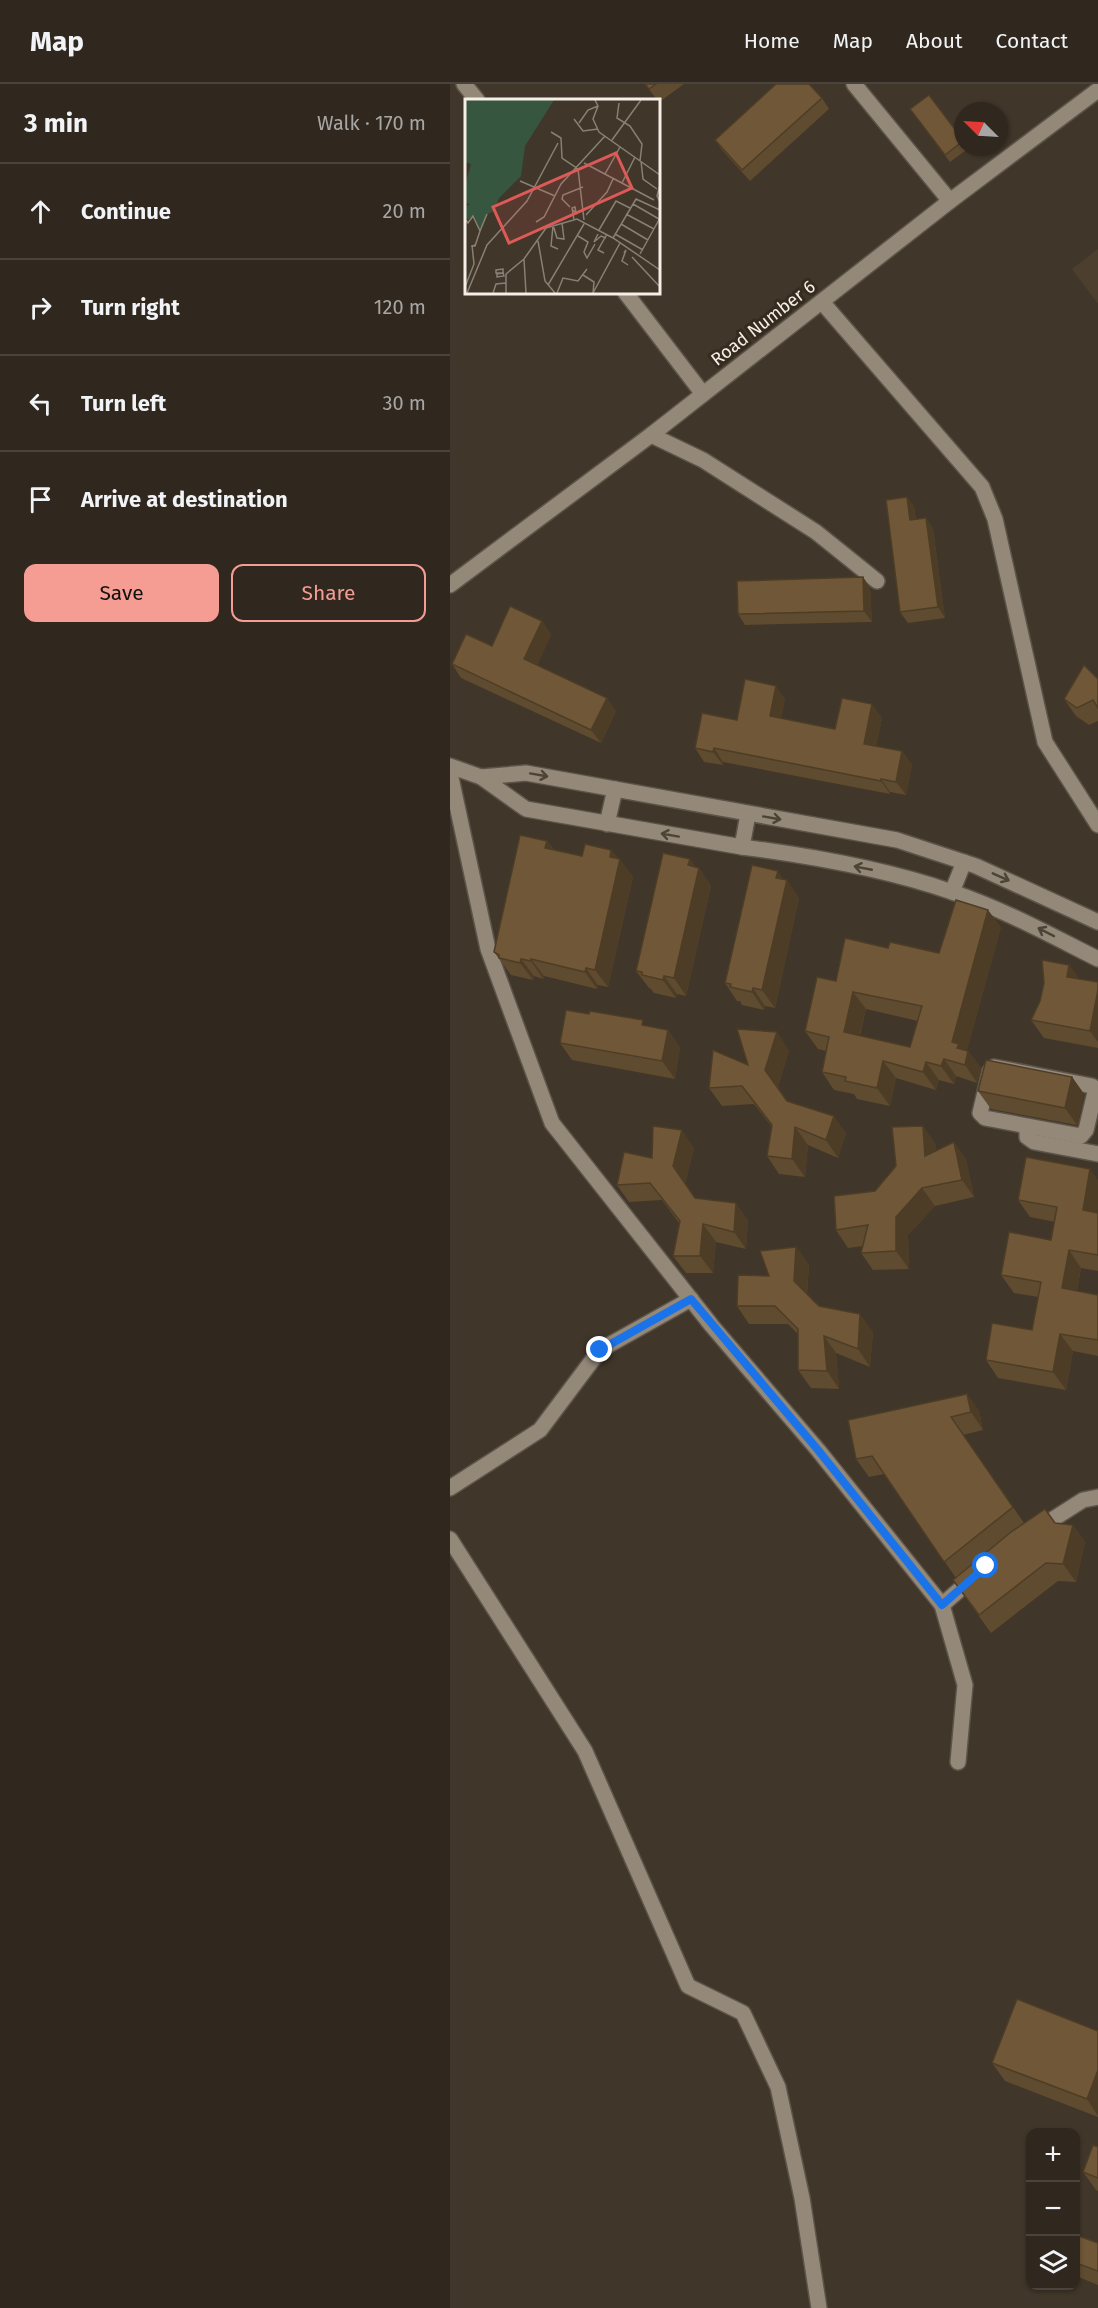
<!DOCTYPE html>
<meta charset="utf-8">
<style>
body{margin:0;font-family:"Fira Sans",sans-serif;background:#3c342c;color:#f1f3f6}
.controls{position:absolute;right:18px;bottom:18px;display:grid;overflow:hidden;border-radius:12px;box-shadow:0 2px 4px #0004}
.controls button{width:54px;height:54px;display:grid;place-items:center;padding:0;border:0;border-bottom:2px solid #4b443d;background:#30281f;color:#f1f3f6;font:30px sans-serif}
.compass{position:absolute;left:504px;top:18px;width:54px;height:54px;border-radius:50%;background:#30281f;box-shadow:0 2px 4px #0004;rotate:294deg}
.stop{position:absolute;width:18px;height:18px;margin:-14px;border:4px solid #1a73e8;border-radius:50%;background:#fff}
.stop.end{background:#1a73e8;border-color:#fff;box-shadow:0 2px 6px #0008}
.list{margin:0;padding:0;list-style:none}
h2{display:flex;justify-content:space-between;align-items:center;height:78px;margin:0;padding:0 24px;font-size:26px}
h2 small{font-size:20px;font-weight:400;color:#a8a6a4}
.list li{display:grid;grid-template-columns:39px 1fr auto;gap:18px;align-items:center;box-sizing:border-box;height:96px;padding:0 24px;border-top:2px solid #4b443d}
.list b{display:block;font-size:22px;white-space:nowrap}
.list em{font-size:20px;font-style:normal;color:#a8a6a4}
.actions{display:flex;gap:12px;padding:18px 24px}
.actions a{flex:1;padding:14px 0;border:2px solid #f59c93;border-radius:12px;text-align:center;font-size:21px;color:#f59c93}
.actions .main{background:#f59c93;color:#111}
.icon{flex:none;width:33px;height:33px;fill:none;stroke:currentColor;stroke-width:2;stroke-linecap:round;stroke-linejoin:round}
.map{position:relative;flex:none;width:648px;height:2224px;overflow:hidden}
header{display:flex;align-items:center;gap:36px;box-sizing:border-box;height:84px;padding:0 30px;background:#30281f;border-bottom:2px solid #4b443d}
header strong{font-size:28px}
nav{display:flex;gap:33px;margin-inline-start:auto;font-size:21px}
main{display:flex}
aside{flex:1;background:#30281f}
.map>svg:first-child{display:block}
</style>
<header>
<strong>Map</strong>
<nav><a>Home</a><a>Map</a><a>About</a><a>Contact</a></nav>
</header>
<main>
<aside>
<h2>3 min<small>Walk · 170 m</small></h2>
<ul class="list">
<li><svg class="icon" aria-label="ahead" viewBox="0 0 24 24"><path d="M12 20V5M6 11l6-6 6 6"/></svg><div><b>Continue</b></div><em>20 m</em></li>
<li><svg class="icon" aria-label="right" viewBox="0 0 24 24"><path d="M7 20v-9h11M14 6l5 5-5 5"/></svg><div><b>Turn right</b></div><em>120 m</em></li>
<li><svg class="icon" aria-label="left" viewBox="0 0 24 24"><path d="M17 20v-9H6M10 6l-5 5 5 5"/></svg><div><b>Turn left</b></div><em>30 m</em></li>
<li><svg class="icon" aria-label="arrive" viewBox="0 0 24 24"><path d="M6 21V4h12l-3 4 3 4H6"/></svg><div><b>Arrive at destination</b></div></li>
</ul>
<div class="actions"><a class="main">Save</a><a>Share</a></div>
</aside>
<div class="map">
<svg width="648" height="2224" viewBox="0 0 648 2224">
<rect width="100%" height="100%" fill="#403629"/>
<path fill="#4c3f2d" d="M648 165V220L622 185Z"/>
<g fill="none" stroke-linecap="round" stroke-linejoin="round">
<g stroke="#5c5449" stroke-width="18">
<g id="minor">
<path d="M14 0 27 16"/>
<path d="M404 0 500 117"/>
<path d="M175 208 253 310"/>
<path d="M372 218 532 403 545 435 595 658 648 741"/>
<path d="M201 351 253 376 366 448 427 497"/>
<path d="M0 501 201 351 500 117 648 6"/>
<path d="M0 689 38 865 102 1039 262 1242 368 1366 492 1521 515 1601 508 1678"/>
<path d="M292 763 298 730"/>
<path d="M502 808 514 778"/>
<path d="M544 983 642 1002 645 1008 636 1046 631 1052 535 1034 530 1029 540 987Z"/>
<path d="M577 1043V1053L584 1058 648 1070"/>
<path d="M0 1404 90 1346 150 1266 241 1215"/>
<path d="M586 1446 633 1416 648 1413"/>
<path d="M0 1455 135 1667 238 1902 293 1929 328 2003 352 2114 369 2224"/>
<path d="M492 1521 524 1493"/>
</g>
</g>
<g stroke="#5c5449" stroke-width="18">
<g id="tertiary">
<path d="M0 682 31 693 76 725 292 763C362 772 436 785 502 808 553 825 600 851 648 875"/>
<path d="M31 693 76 689 447 756 526 782 648 838"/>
<path d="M157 740 165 705"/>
</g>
</g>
<use href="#minor" stroke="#948879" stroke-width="15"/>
<use href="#tertiary" stroke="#948879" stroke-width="15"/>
</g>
<g fill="#5f4b2f" fill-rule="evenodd">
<path d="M195 0H234L208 19V16H207Z"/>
<path d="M372 14 379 25 300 97 272 66 265 56Z"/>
<path d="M460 25 513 56V63H518L519 64 500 78Z"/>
<path d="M457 413 464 423 466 436 476 434 483 445 495 534 458 539 450 528Z"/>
<path d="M413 493 420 504 422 538 295 541 288 530Z"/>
<path d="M92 537 101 551 87 581 166 627 151 659 11 594 2 580 42 562Z"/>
<path d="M648 595V637L639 641 626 632 614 615Z"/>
<path d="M335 615 331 634 385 645 432 634 426 662 452 667 462 681 456 711 440 708V710L273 678V681L254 678 245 664 287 636Z"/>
<path d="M97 757 103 765 132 772 161 766 183 793 158 903 148 901 147 905 94 892 93 895 84 892 83 896 61 891 44 868Z"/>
<path d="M240 775 245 783 249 784 261 802 236 912 227 910 226 914 204 909 201 905 199 904 186 887Z"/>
<path d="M334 795 349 814 325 924 315 922 314 926 292 921 290 917H287L275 899Z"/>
<path d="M551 843 517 966 518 967 531 984 527 999 506 992 504 1000 489 996 486 1006 446 994 440 1022 407 1015 404 1010 384 1006 372 988 376 967 368 965 355 947 386 897 438 864 489 869ZM416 925 468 937 460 963 410 952Z"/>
<path d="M619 881 629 895 648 898V964L594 954 581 936Z"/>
<path d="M197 942 218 946 230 964 225 995 122 976 110 959Z"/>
<path d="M339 966 328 1003 337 1017 396 1049 388 1074 358 1061 355 1093 329 1090 317 1072 322 1043 304 1020 272 1022 259 1004 298 981Z"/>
<path d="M622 993 634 1010 627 1041 541 1025 528 1007Z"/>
<path d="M504 1058 516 1076 524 1113 485 1122 458 1151 459 1185 423 1186 411 1169 413 1162 398 1164 386 1146 425 1107 486 1060V1067Z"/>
<path d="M244 1064 235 1100 245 1114 298 1136 296 1165 266 1158 263 1189H236L223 1172 229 1139 212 1116 179 1118 167 1101 202 1074Z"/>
<path d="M648 1096V1187L631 1184 627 1207 648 1211V1272L623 1267 616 1306 548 1294 536 1276 582 1246 588 1213 564 1209 551 1191 601 1156 605 1138 580 1133 568 1116Z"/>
<path d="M346 1163 359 1181 357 1210 369 1222 423 1248 420 1283 386 1269 389 1305 361 1304 348 1286V1250L338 1240H299L287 1222 319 1192Z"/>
<path d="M517 1310 529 1327 533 1346 513 1351 574 1439 623 1441 635 1458 626 1498 608 1497 541 1549 503 1496 506 1494 434 1390 419 1393 406 1375Z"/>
<path d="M648 1947V2033L555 1997 542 1979Z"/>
<path d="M648 2063V2107L646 2106 633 2088Z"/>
<path d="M626 2151 648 2159V2201L626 2192Z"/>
</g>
<g fill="#4e3d26">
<path d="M457 413 464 423 467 447 460 436Z"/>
<path d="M476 434 483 445 495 534 488 523Z"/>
<path d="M413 493 420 504 422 538 414 527Z"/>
<path d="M92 537 101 551 84 589 74 575Z"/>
<path d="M326 602 335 615 329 646 320 632Z"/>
<path d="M157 614 166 627 151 659 141 646Z"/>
<path d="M422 620 432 634 424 674 414 660Z"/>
<path d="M264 664 273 678V681L263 668Z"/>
<path d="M452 667 462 681 456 711 446 698Z"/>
<path d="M431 695 440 708V710L431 697Z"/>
<path d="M97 757 109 775 95 764Z"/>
<path d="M161 766 170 778V775L183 793 158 903 145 886Z"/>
<path d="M240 775 248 787 249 784 261 802 236 912 224 894Z"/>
<path d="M328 787 336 799 337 796 349 814 325 924 312 906Z"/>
<path d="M538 826 551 843 516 970 518 967 531 984 527 999 515 981 502 958Z"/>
<path d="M71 875 84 892 83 896 70 879Z"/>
<path d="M81 875 94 892 93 895 81 877Z"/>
<path d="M619 881 632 899 617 893Z"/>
<path d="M136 884 148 901 147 905 135 888Z"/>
<path d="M214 892 227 910 226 914 213 896Z"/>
<path d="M303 904 315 922 314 926 302 908Z"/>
<path d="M648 906V958L640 947Z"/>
<path d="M403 908 416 925 406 966 394 948Z"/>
<path d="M218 946 230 964 225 995 212 977Z"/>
<path d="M327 948 339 966 328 1003 315 986Z"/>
<path d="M494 975 506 992 504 1000 491 982Z"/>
<path d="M433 977 446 994 440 1022 427 1004Z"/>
<path d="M476 978 489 996 486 1006 473 988Z"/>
<path d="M622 993 634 1010 627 1041 615 1024Z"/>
<path d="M384 1032 396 1049 388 1074 376 1056Z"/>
<path d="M473 1042 486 1060 487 1090 475 1072Z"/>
<path d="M345 1043 358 1061 355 1093 342 1075Z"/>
<path d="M232 1046 244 1064 235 1100 223 1082Z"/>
<path d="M504 1058 516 1076 524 1113 512 1096Z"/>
<path d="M640 1085 648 1096V1129L633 1126Z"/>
<path d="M472 1104 485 1122 458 1151 459 1185 446 1167V1133Z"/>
<path d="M286 1119 298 1136 296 1165 284 1148Z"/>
<path d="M253 1140 266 1158 263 1189 250 1172Z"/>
<path d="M346 1163 359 1181 356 1215 344 1197Z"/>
<path d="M619 1166 631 1184 624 1221 612 1204Z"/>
<path d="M410 1230 423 1248 420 1283 408 1265Z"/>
<path d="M610 1250 623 1267 616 1306 603 1288Z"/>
<path d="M374 1252 386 1269 389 1305 377 1287Z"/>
<path d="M517 1310 529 1327 533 1346 521 1328Z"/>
<path d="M623 1441 635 1458 626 1498 613 1480Z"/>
<path d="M648 1986V2032L637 2015Z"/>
</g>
<g fill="#6f5737" stroke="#4e3d26" stroke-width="1.5" fill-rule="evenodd">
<path d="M195 0H206L199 5Z"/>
<path d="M326 0H359L372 14 292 86 265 56Z"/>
<path d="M479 11 513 56V57L495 71 460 25Z"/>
<path d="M457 413 460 436 476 434 488 523 450 528 436 416Z"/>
<path d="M413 493 414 527 288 530 287 497Z"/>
<path d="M60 522 92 537 74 575 157 614 141 646 2 580 16 550 42 562Z"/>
<path d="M634 581 648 595V624L643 616 627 624 614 615Z"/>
<path d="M295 595 326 602 320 632 385 645 392 614 422 620 414 660 452 667 446 698 431 695V697L264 664 263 668 245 664 252 629 287 636Z"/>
<path d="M70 751 97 757 95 764 132 772 135 760 161 766 160 773 170 775 145 886 136 884 135 888 81 875V877L71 875 70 879 49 874V871L44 868Z"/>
<path d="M213 769 240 775 238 781 249 784 224 894 214 892 213 896 192 891V888L186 887Z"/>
<path d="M302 781 328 787 326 794 337 796 312 906 303 904 302 908 280 903 281 900 275 899Z"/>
<path d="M506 816 538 826 502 958 509 960 507 964 518 967 515 981 494 975 491 982 476 978 473 988 433 977 427 1004 395 997 396 993 372 988 379 953 355 947 367 893 386 897 395 854 438 864 440 858 489 869ZM403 908 472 922 460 963 394 948Z"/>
<path d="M592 876 619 881 617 893 648 898V906L640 947 581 936 590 917 594 899Z"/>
<path d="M116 926 139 930 140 927 193 936 192 941 218 946 212 977 110 959Z"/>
<path d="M287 945 327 948 315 986 337 1017 384 1032 376 1056 345 1043 342 1075 317 1072 322 1041 292 1002 259 1004 263 966 298 981Z"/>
<path d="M536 976 622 993 615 1024 528 1007Z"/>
<path d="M203 1042 232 1046 223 1082 245 1114 286 1119 284 1148 253 1140 250 1172H223L230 1137 200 1099 167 1101 174 1068 202 1074Z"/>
<path d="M473 1042 475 1072 504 1058 512 1096 472 1104 446 1133V1167L411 1169 418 1141 386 1146 384 1112 425 1107 446 1082 442 1043Z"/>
<path d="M576 1073 640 1085 633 1126 648 1129V1171L619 1166 612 1204 648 1211V1256L610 1250 603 1288 536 1276 542 1239 582 1246 591 1198 551 1191 559 1148 601 1156 607 1123 568 1116Z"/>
<path d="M346 1163 344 1197 369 1222 410 1230 408 1265 374 1252 377 1287 348 1286V1245L325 1222H287L288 1191 319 1192 310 1167Z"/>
<path d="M517 1310 521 1328 501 1333 563 1423 494 1478 422 1372 406 1375 398 1336Z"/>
<path d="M595 1425 605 1439 623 1441 613 1480 596 1479 529 1531 503 1496 561 1448Z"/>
<path d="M567 1915 648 1947V1986L637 2015 542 1979Z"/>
<path d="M643 2061 648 2063V2094L633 2088Z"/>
<path d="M626 2151 648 2159V2187L626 2179Z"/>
</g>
<defs><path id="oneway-shaft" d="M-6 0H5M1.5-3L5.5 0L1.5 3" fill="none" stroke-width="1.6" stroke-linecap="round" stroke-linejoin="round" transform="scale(1.5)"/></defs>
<g stroke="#4d4336">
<use href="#oneway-shaft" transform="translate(89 691) rotate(10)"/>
<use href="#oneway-shaft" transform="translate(322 734) rotate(10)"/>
<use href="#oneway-shaft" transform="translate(220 751) rotate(-170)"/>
<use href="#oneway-shaft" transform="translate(413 784) rotate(-169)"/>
<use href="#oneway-shaft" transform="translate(551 793) rotate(24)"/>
<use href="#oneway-shaft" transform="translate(596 848) rotate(-153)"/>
</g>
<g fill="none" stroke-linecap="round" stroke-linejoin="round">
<path stroke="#1a73e8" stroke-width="8" d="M150 1266 241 1215 368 1366 492 1521 536 1482"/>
</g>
<g text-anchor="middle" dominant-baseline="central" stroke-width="6" stroke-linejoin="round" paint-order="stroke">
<g font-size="18" fill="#f6efe7" stroke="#352c1f">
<text transform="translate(313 239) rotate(-38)">Road Number 6</text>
</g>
</g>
<g transform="translate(15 15)">
<rect width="195" height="195" fill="#403629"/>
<path d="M0 1H89L60 47 56 77 34 99 29 112 21 116 15 131 9 116 3 121 0 117V108L5 105 0 104V86L6 65 0 63Z" fill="#36563f"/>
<path fill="none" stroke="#898075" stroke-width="1.5" d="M130 1 133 7 128 20 134 33 195 76M154 4 152 19 165 27 177 45 175 62M109 20 118 32 133 30M114 24 123 11 133 7M86 33 96 39 97 59 113 70 119 121M147 41 176 1M176 62 178 80 192 90M119 64 189 101M140 75 155 48M55 82 90 97M157 84 170 58M195 86 192 97 195 103M168 105 194 120M105 108 97 100 98 96 118 88M108 111 111 114 110 108 107 109 109 121M161 115 189 130M121 116 142 93 148 80M0 120 3 124 8 117 15 132 10 147H8L11 145M71 123 79 118 96 85 140 37M156 125 183 141M88 126 92 139 99 140 97 124M88 127 86 147 93 150M134 131 151 102 165 109M15 132 22 115M133 135 129 143 136 137 141 139M150 135 178 151M113 137 123 143 119 153 122 159 130 145M148 139 171 100 195 111M73 142 80 182 90 194M139 154 133 151 142 135M159 154 161 151 157 162 163 166M175 155 195 119M167 158 195 188M59 160 61 194M38 174V170L31 171V174H39M32 175 38 174 39 177 32 178ZM118 176 129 183 128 194M83 186 119 125M0 188 9 165 7 146M2 194 22 146 62 102 93 44M28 194 31 185 41 184M41 194V175L59 160 81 129 112 120 148 139 195 171M92 194 98 179 113 182 122 170M128 194 155 144"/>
<path fill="#de5a58" fill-opacity="0.15" stroke="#de5a58" stroke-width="3" d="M151 54 167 89 44 144 28 108Z"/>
<rect width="195" height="195" fill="none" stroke="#f6efe7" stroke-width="3"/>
</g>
</svg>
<div class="controls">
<button>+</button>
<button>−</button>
<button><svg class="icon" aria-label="layers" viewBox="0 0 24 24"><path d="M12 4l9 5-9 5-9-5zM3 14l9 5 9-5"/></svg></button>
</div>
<svg class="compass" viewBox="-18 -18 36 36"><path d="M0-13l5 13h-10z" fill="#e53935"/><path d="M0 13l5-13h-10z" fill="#a8a6a4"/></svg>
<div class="stop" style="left:536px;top:1482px"></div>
<div class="stop end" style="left:150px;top:1266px"></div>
</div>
</main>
